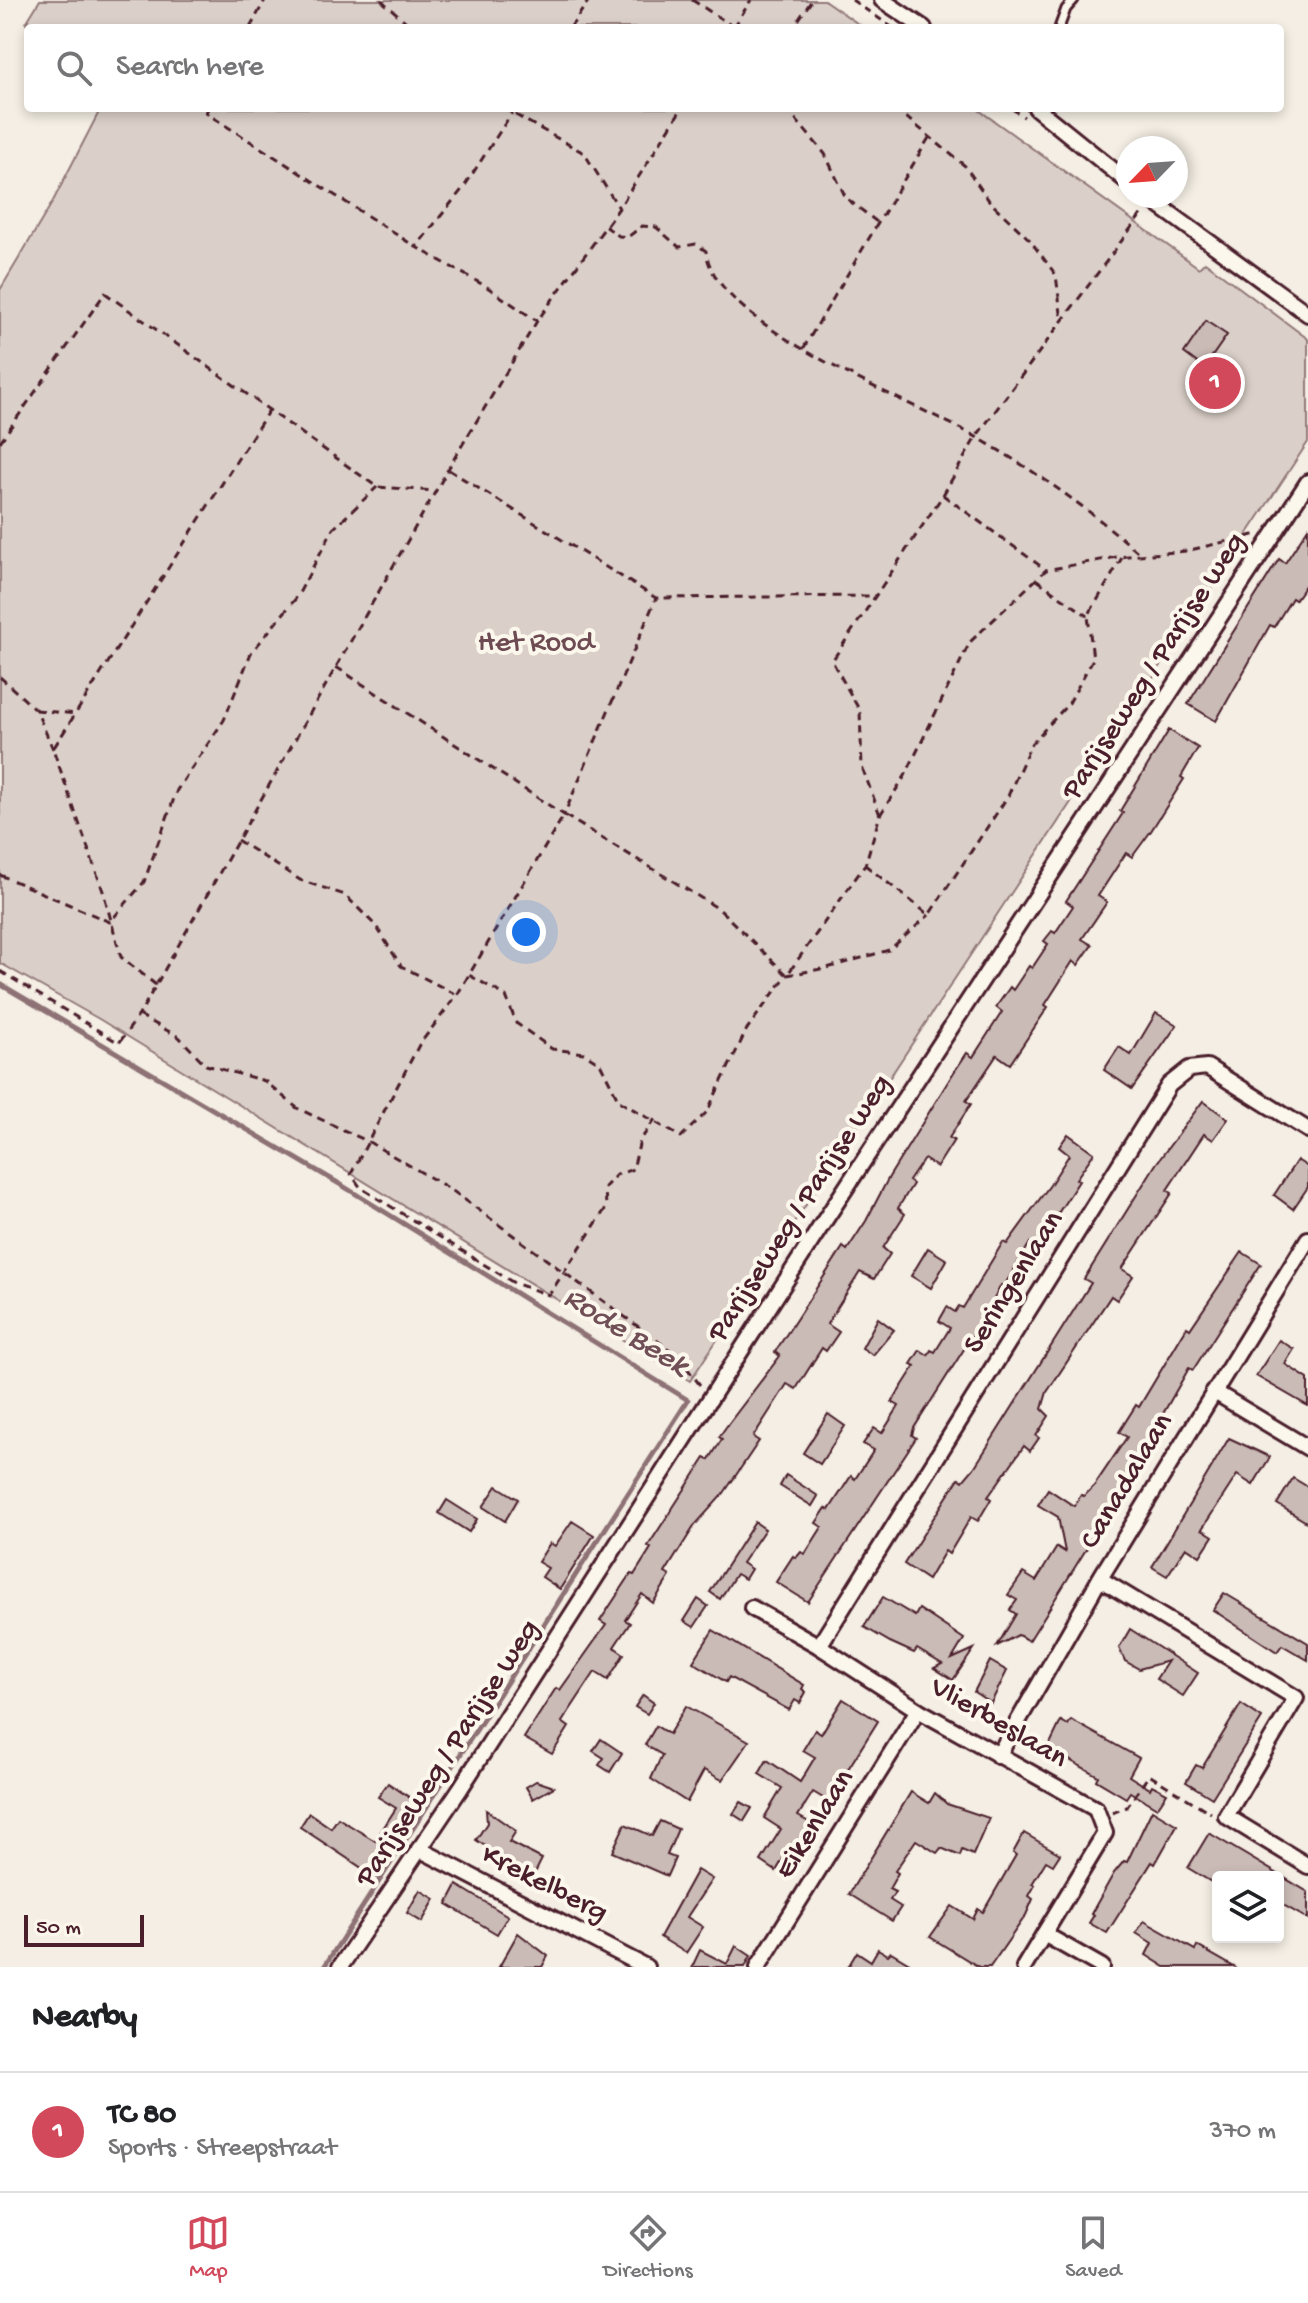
<!DOCTYPE html>
<meta charset="utf-8">
<style>
body{margin:0;font-family:"Gochi Hand",sans-serif;background:#f6f6f6;color:#202124}
.controls{position:absolute;right:24px;bottom:24px;display:grid;overflow:hidden;border-radius:8px;box-shadow:0 4px 12px #0003}
.controls button{width:72px;height:72px;display:grid;place-items:center;padding:0;border:0;border-bottom:2px solid #e0e0e0;background:#fff;color:#202124;font:40px sans-serif}
.compass{position:absolute;left:1116px;top:136px;width:72px;height:72px;border-radius:50%;background:#fff;box-shadow:0 4px 12px #0003;rotate:245deg}
.scale{position:absolute;left:24px;bottom:20px;width:120px;box-sizing:border-box;padding-left:8px;border:4px solid #4a1f2b;border-top:0;font-size:22px;line-height:28px;white-space:nowrap;color:#4a1f2b;-webkit-text-stroke:6px #fbf7ec;paint-order:stroke}
.you{position:absolute;left:526px;top:932px;width:28px;height:28px;margin:-20px;border:6px solid #fff;border-radius:50%;background:#1a73e8;box-shadow:0 0 0 12px #1a73e833}
.badge{display:grid;place-items:center;width:52px;height:52px;border-radius:50%;background:#d1495b;color:#fff;font-size:26px;font-weight:700}
.pin{position:absolute;translate:-50% -50%;border:4px solid #fff;box-shadow:0 2px 8px #0006}
.list{margin:0;padding:0;list-style:none}
h2{display:flex;justify-content:space-between;align-items:center;height:104px;margin:0;padding:0 32px;font-size:34px}
h2 small{font-size:26px;font-weight:400;color:#757577}
.list li{display:grid;grid-template-columns:52px 1fr auto;gap:24px;align-items:center;box-sizing:border-box;height:120px;padding:0 32px;border-top:2px solid #e0e0e0}
.list b{display:block;font-size:30px;white-space:nowrap}
.list p{margin:0;font-size:26px;white-space:nowrap;color:#757577}
.list em{font-size:26px;font-style:normal;color:#757577}
.icon{flex:none;width:44px;height:44px;fill:none;stroke:currentColor;stroke-width:2;stroke-linecap:round;stroke-linejoin:round}
.map{position:relative;flex:none;width:1308px;height:1967px;overflow:hidden}
.search{position:absolute;background:#fff;box-shadow:0 4px 12px #0003;left:24px;right:24px;top:24px;height:88px;display:flex;align-items:center;gap:20px;box-sizing:border-box;padding:0 28px;border-radius:8px;color:#757577;font-size:30px}
.sheet{height:224px;background:#fff}
nav{display:flex;justify-content:space-around;align-items:center;box-sizing:border-box;height:112px;border-top:2px solid #e0e0e0;background:#fff;font-size:22px;color:#757577}
nav a{display:grid;justify-items:center;gap:4px}
nav .on{color:#d1495b}
.map>svg:first-child{display:block}
</style>
<div class="map">
<svg width="1308" height="1967" viewBox="0 0 1308 1967">
<rect width="100%" height="100%" fill="#f4eee4"/>
<filter id="ink" filterUnits="userSpaceOnUse"><feTurbulence type="fractalNoise" baseFrequency=".0125" numOctaves="2"/><feDisplacementMap in="SourceGraphic" scale="16" xChannelSelector="R" yChannelSelector="G"/><feConvolveMatrix kernelMatrix="1 2 1 2 8 2 1 2 1" color-interpolation-filters="sRGB"/></filter>
<g filter="url(#ink)">
<g fill="#dbd0c9" stroke="#92787a" stroke-width="2">
<path d="M40 0H824L864 28H33L26 23Z"/>
<path d="M101 108H976L1199 268 1205 262 1308 339V442L690 1381 99 1019 0 963V290L52 203Z"/>
</g>
<g fill="none" stroke-linecap="round" stroke-linejoin="round">
<path stroke="#8d7174" stroke-width="5" d="M0 984 343 1186 688 1400 324 1967"/>
</g>
<g fill="#cabbb6" stroke="#4a1f2b" stroke-width="2">
<path d="M1206 321 1227 335 1204 368 1184 353Z"/>
<path d="M1308 528V581L1295 600 1292 598 1274 627 1270 625 1216 721 1188 704 1279 559 1285 563Z"/>
<path d="M1169 730 1198 748 1181 777 1184 779 1151 831 1132 857 1126 853 1098 896 1107 902 1082 939 1092 945 1078 965 1073 961 1045 1005 1048 1007 1010 1064 997 1055 966 1101 971 1104 949 1138 954 1140 937 1167 924 1159 909 1181 913 1184 898 1208 905 1214 883 1248 890 1254 874 1279 860 1272 827 1324 839 1332 826 1351 822 1348 796 1389 787 1384 753 1437 759 1441 724 1493 695 1525 665 1573 670 1576 653 1603 642 1594 625 1620 630 1623 614 1647 624 1654 608 1680 595 1672 562 1722 569 1727 552 1754 524 1738 556 1688 560 1690 606 1625 600 1621 631 1574 634 1575 651 1548 648 1546 705 1458 709 1460 722 1439 719 1437 726 1427 780 1356 775 1352 843 1247 847 1250 866 1221 889 1177 954 1072 967 1053 973 1057 1002 1012 996 1007 1010 987 1013 990 1029 966 1032 968 1048 944 1044 941 1052 931 1055 933 1073 906 1066 901 1123 813 1120 811Z"/>
<path d="M1156 1013 1177 1025 1132 1089 1104 1070 1119 1047 1131 1055Z"/>
<path d="M1203 1101 1228 1119 1213 1140 1204 1134 1167 1190 1172 1193 1122 1269 1133 1276 1117 1300 1111 1296 1047 1392 1042 1409 1049 1416 1036 1436 1039 1438 1030 1451 1024 1446 988 1497 991 1499 978 1521 971 1517 949 1554 945 1551 928 1580 904 1564 959 1478 963 1481 974 1468 1091 1283 1084 1279 1156 1164Z"/>
<path d="M1068 1134 1094 1153 1076 1179 1079 1181 1036 1247 1030 1243 1004 1286 1001 1285 987 1313 914 1428 912 1435 916 1438 808 1602 776 1582 793 1556 796 1558 801 1552 805 1554 822 1527 816 1523 826 1508 829 1510 851 1476 855 1479 874 1450 863 1444 874 1428 882 1433 899 1406 892 1402 915 1366 911 1364 920 1350 928 1355 931 1350 935 1352 950 1328 939 1321 947 1307 955 1312 959 1306 963 1308 1003 1242 1007 1244 1050 1185 1069 1155 1059 1147Z"/>
<path d="M1297 1160 1308 1167V1187L1293 1209 1274 1195Z"/>
<path d="M928 1248 947 1260 931 1288 911 1276Z"/>
<path d="M1242 1252 1261 1264 1193 1370 1189 1368 1160 1419 1165 1422 1085 1551 1029 1641 1018 1635 997 1646 1016 1614 1010 1610 1017 1600 1008 1595 1023 1573 1036 1581 1057 1547 1065 1552 1058 1517 1038 1505 1048 1489 1074 1506 1081 1495 1084 1496 1094 1486 1127 1437 1119 1432 1136 1405 1139 1407 1187 1327 1190 1329Z"/>
<path d="M878 1318 894 1330 873 1355 862 1348Z"/>
<path d="M1279 1340 1294 1349 1285 1364 1308 1379V1406L1256 1376Z"/>
<path d="M828 1414 845 1426 820 1464 803 1453Z"/>
<path d="M1229 1438 1270 1457 1253 1485 1237 1475 1202 1529 1213 1536 1200 1556 1186 1547 1167 1576 1152 1567Z"/>
<path d="M786 1475 818 1496 812 1506 780 1486Z"/>
<path d="M1293 1478 1308 1487V1523L1277 1504Z"/>
<path d="M497 1486 518 1499 505 1521 483 1507Z"/>
<path d="M447 1500 477 1519 469 1532 439 1513Z"/>
<path d="M572 1521 594 1535 560 1589 542 1577 548 1568 538 1562 550 1543 555 1546Z"/>
<path d="M755 1522 765 1529 742 1563 751 1569 745 1579 736 1574 720 1599 710 1592Z"/>
<path d="M1224 1593 1308 1643V1660L1282 1645 1277 1652 1213 1610Z"/>
<path d="M883 1597 915 1616 919 1609 964 1639 952 1659 974 1649 953 1680 934 1668 942 1664 917 1649 914 1653 890 1642 864 1627Z"/>
<path d="M698 1599 708 1606 694 1627 684 1621Z"/>
<path d="M1130 1629 1198 1673 1183 1696 1156 1679 1168 1661 1139 1669 1125 1661 1119 1648Z"/>
<path d="M713 1630 804 1685 802 1689 806 1692 800 1703 795 1700 789 1710 729 1677 726 1682 693 1662Z"/>
<path d="M990 1661 1007 1671 991 1703 974 1692Z"/>
<path d="M643 1695 654 1703 647 1714 635 1707Z"/>
<path d="M843 1699 878 1721 828 1801 813 1792 798 1816 814 1825 793 1858 786 1854 776 1871 761 1861 781 1829 764 1818 782 1788 759 1774 767 1760 800 1782 815 1757 803 1750 815 1730 821 1734Z"/>
<path d="M1241 1704 1262 1718 1212 1798 1186 1782 1196 1765 1202 1768Z"/>
<path d="M686 1706 749 1741 722 1780 704 1770 687 1802 651 1779 662 1755 645 1745 656 1726 669 1734Z"/>
<path d="M1071 1720 1139 1758 1129 1776 1150 1789 1152 1785 1167 1793 1157 1808 1130 1792 1126 1798 1096 1780 1098 1776 1048 1748 1061 1721 1068 1725Z"/>
<path d="M601 1739 622 1753 610 1772 599 1765 604 1758 593 1751Z"/>
<path d="M536 1781 554 1787 533 1799 526 1787Z"/>
<path d="M388 1783 412 1799 418 1790 428 1797 377 1878 300 1827 309 1813 331 1828 338 1818 375 1841 396 1808 378 1797Z"/>
<path d="M911 1792 929 1803 935 1793 947 1804 989 1818 973 1855 962 1850 960 1856 941 1848 937 1853 916 1840 895 1871 898 1873 889 1889 895 1892 890 1900 901 1907 892 1921 849 1894Z"/>
<path d="M741 1802 752 1808 744 1821 733 1814Z"/>
<path d="M486 1810 516 1831 509 1842 542 1859 532 1879 513 1870 516 1866 476 1840 487 1823Z"/>
<path d="M1152 1810 1177 1825 1155 1864 1152 1862 1107 1933 1089 1923 1094 1915 1091 1914 1114 1873 1124 1861 1127 1862Z"/>
<path d="M660 1821 678 1829 667 1855 675 1858 667 1876 612 1852 625 1824 652 1836Z"/>
<path d="M1024 1833 1060 1854 1053 1865 1046 1861 1032 1884 1035 1885 1029 1896 1033 1899 1026 1915 990 1967H979L930 1937 952 1906 973 1919 978 1909 983 1912 1016 1855 1013 1853Z"/>
<path d="M1209 1833 1308 1892V1919L1278 1902V1877H1218V1886L1188 1868Z"/>
<path d="M697 1870 712 1879 687 1917 703 1927 686 1953 660 1937Z"/>
<path d="M457 1885 508 1916 497 1934 447 1904Z"/>
<path d="M420 1890 435 1899 422 1922 407 1913Z"/>
<path d="M1144 1921 1195 1950 1197 1946 1234 1967H1165L1146 1955 1152 1943 1136 1933Z"/>
<path d="M518 1933 548 1956 542 1967H499Z"/>
<path d="M736 1946 751 1956 745 1967H692L700 1950 727 1964Z"/>
<path d="M878 1949 888 1955 891 1952 916 1967H848L857 1952 871 1961Z"/>
</g>
<g fill="none" stroke-linecap="round" stroke-linejoin="round">
<g stroke="#4a1f2b" stroke-width="13">
<path id="service" d="M1059 28 1066 9 1074 0"/>
</g>
<g stroke="#4a1f2b" stroke-width="20">
<g id="minor">
<path d="M882 0 924 28"/>
<path d="M1036 108 1128 182"/>
<path d="M1146 196 1308 314"/>
<path d="M1213 1391 1308 1448"/>
<path d="M1100 1579 1296 1698 1226 1816 1308 1866"/>
<path d="M752 1608 819 1646 918 1710 1096 1809 1105 1833 1024 1967"/>
<path d="M819 1646 1169 1085 1189 1069 1207 1067 1308 1130"/>
<path d="M998 1756 1102 1575 1308 1239"/>
<path d="M419 1849 646 1967"/>
<path d="M1044 1934 1102 1967"/>
<path d="M340 1967 460 1789 821 1226 1308 482"/>
<path d="M758 1967 918 1710"/>
</g>
</g>
<g stroke="#4a1f2b" stroke-width="3" stroke-dasharray="8 6" stroke-linecap="butt">
<path d="M381 0 413 28"/>
<path d="M692 0 734 27"/>
<path d="M852 0 893 28"/>
<path d="M734 27 751 0"/>
<path d="M250 28 265 0"/>
<path d="M570 28 589 0"/>
<path d="M787 28 797 22 812 0"/>
<path d="M208 108 206 113 416 247"/>
<path d="M503 108 584 153 619 208"/>
<path d="M515 108 464 187 416 247 487 287 537 321"/>
<path d="M786 108 825 154 846 198 877 222"/>
<path d="M895 108 965 166 990 202 1029 239 1056 275 1062 321"/>
<path d="M1011 108 1024 117"/>
<path d="M605 226 619 236 628 237 642 226 656 227 679 247 696 244 706 251C715 328 914 401 978 438 1037 472 1091 510 1141 555"/>
<path d="M803 349 930 136"/>
<path d="M0 442 105 293 377 487 435 491"/>
<path d="M449 470 656 598 873 596"/>
<path d="M943 495 1046 570"/>
<path d="M1037 580 1088 616"/>
<path d="M336 667 564 815 656 598"/>
<path d="M0 677 36 710 53 749"/>
<path d="M36 710 76 714"/>
<path d="M880 815 862 767 860 711 832 661 943 495 976 437 1143 212"/>
<path d="M237 840 300 880 345 895 376 926 401 966 457 995"/>
<path d="M865 865 929 915 1008 796 1031 744 1069 703 1093 659 1088 616 1123 556"/>
<path d="M0 875 110 922 144 882 177 790 224 720 251 653 297 597 333 529 377 487"/>
<path d="M0 971 119 1043 139 1015 455 457 537 321 619 208 682 108"/>
<path d="M469 975 506 996 516 1023 552 1049 584 1053 600 1063 619 1101 681 1137 707 1112 747 1029 787 975 827 968 889 950 929 915"/>
<path d="M156 985 121 957 103 891 53 749 269 410"/>
<path d="M139 1015 179 1037 206 1065 265 1081 297 1108 369 1142 450 1189 677 1355 700 1385"/>
<path d="M655 1119 640 1141 633 1169 616 1175 605 1187 606 1208 549 1295 514 1283 361 1188 351 1174 419 1045 457 995 564 815 719 909 787 975 865 865 880 815 905 776 970 642 1046 570 1117 557 1186 551 1258 534"/>
<path d="M1112 1813 1127 1807 1149 1775 1211 1813"/>
</g>
<use href="#service" stroke="#fbf7ec" stroke-width="7"/>
<use href="#minor" stroke="#fbf7ec" stroke-width="14"/>
</g>
</g>
<g text-anchor="middle" dominant-baseline="central" stroke-width="8" stroke-linejoin="round" paint-order="stroke">
<g font-size="30" fill="#6e4b52" stroke="#fbf7ec">
<text x="536" y="644">Het Rood</text>
</g>
<g font-size="30" fill="#4a1f2b" stroke="#fbf7ec">
<text transform="translate(1155 667) rotate(-57)">Parijseweg / Parijse weg</text>
<text transform="translate(801 1209) rotate(-57)">Parijseweg / Parijse weg</text>
<text transform="translate(1015 1283) rotate(-58)">Seringenlaan</text>
<text transform="translate(1128 1482) rotate(-59)">Canadalaan</text>
<text transform="translate(998 1724) rotate(30)">Vlierbeslaan</text>
<text transform="translate(449 1754) rotate(-57)">Parijseweg / Parijse weg</text>
<text transform="translate(816 1825) rotate(-58)">Eikenlaan</text>
<text transform="translate(544 1885) rotate(27)">Krekelberg</text>
</g>
<g font-size="32" font-style="italic" fill="#714f56" stroke="#fbf7ec">
<text transform="translate(625 1333) rotate(32)">Rode Beek</text>
</g>
</g>
</svg>
<div class="controls">
<button><svg class="icon" aria-label="layers" viewBox="0 0 24 24"><path d="M12 4l9 5-9 5-9-5zM3 14l9 5 9-5"/></svg></button>
</div>
<svg class="compass" viewBox="-18 -18 36 36"><path d="M0-13l5 13h-10z" fill="#e53935"/><path d="M0 13l5-13h-10z" fill="#757577"/></svg>
<div class="scale">50 m</div>
<div class="you"></div>
<div class="pin badge" style="left:1215px;top:383px">1</div>
<div class="search"><svg class="icon" aria-label="search" viewBox="0 0 24 24"><circle cx="10" cy="10" r="6"/><path d="M15 15l6 6"/></svg>Search here</div>
</div>
<section class="sheet">
<h2>Nearby<small></small></h2>
<ul class="list">
<li><span class="badge">1</span><div><b>TC 80</b><p>Sports · Streepstraat</p></div><em>370 m</em></li>
</ul>
</section>
<nav>
<a class="on"><svg class="icon" aria-label="map" viewBox="0 0 24 24"><path d="M3 6l6-2 6 2 6-2v14l-6 2-6-2-6 2zM9 4v14M15 6v14"/></svg>Map</a>
<a><svg class="icon" aria-label="directions" viewBox="0 0 24 24"><path d="M12 3l9 9-9 9-9-9zM9 14v-3h6M13 9l2 2-2 2"/></svg>Directions</a>
<a><svg class="icon" aria-label="saved" viewBox="0 0 24 24"><path d="M7 4h10v16l-5-4-5 4z"/></svg>Saved</a>
</nav>
